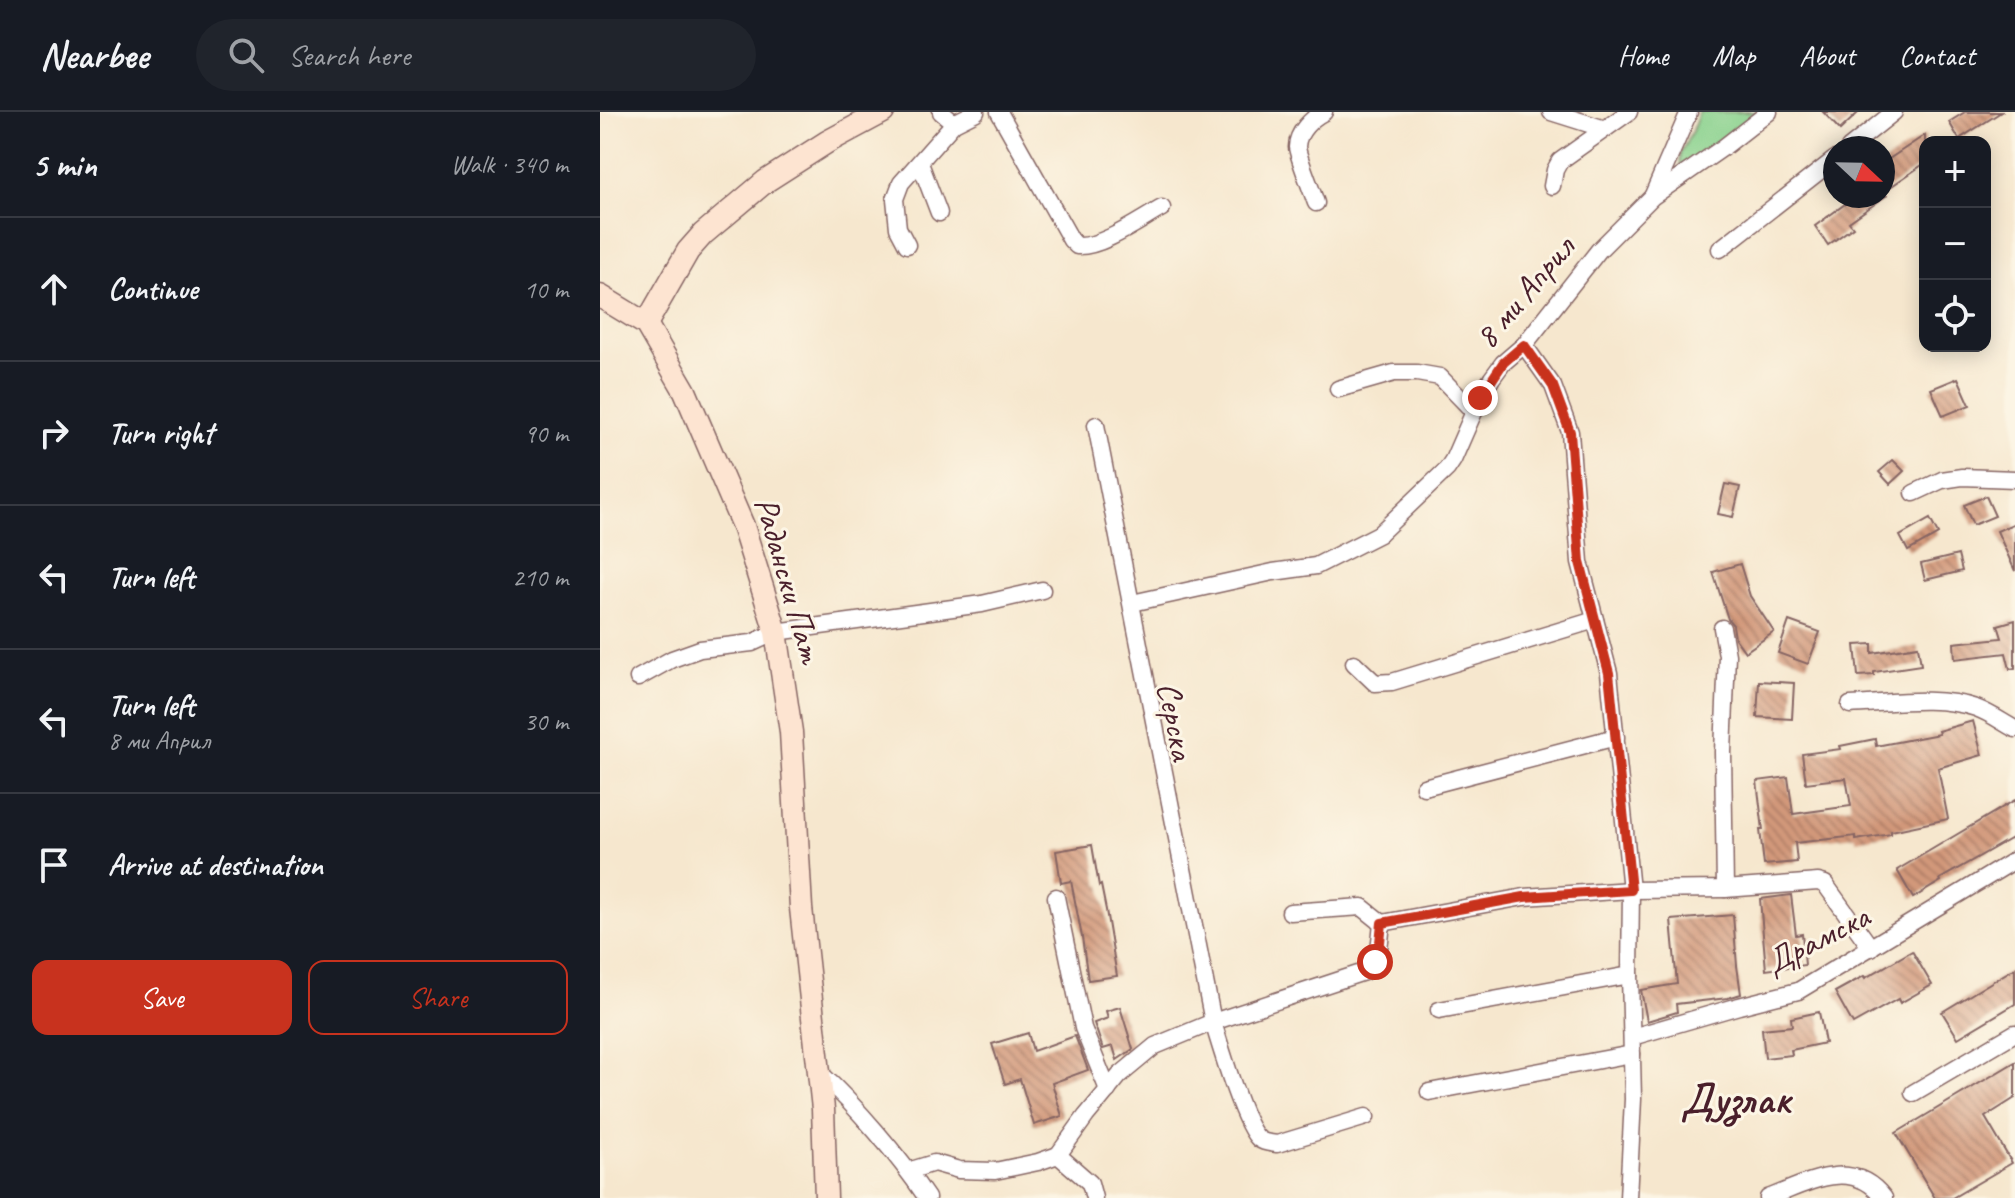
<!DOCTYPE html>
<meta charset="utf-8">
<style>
body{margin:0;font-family:Caveat,sans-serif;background:#20242c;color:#f1f3f6}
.controls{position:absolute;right:24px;top:24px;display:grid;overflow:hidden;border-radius:16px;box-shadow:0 4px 20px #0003}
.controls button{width:72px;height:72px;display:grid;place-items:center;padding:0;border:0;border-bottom:2px solid #363941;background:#171b24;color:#f1f3f6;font:40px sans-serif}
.compass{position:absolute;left:1223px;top:24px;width:72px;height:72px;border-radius:50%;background:#171b24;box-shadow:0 4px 20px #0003;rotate:112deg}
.stop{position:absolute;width:24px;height:24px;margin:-18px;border:6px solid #c8321e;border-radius:50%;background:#fff}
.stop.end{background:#c8321e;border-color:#fff;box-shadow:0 2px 8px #0008}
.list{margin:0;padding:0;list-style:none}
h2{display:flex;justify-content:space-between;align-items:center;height:104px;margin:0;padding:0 32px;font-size:34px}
h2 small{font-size:26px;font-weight:400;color:#9ea1a6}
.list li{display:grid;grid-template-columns:52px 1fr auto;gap:24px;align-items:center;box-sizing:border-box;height:144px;padding:0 32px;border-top:2px solid #363941}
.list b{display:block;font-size:30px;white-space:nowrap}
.list p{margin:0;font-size:26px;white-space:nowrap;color:#9ea1a6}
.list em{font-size:26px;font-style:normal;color:#9ea1a6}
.actions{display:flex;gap:16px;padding:24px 32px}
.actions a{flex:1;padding:18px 0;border:2px solid #c8321e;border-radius:16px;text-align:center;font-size:28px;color:#c8321e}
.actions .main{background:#c8321e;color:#fff}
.icon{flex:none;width:44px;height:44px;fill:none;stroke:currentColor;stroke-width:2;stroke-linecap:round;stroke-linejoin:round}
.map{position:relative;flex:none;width:1415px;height:1086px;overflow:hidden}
header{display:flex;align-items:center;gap:48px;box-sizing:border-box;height:112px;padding:0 40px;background:#171b24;border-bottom:2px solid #363941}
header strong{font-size:38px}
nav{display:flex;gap:44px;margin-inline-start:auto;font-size:28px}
.search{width:560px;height:72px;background:#20242c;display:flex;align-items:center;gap:20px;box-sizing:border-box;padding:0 28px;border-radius:44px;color:#9ea1a6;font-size:30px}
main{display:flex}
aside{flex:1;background:#171b24}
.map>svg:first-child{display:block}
</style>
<header>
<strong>Nearbee</strong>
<div class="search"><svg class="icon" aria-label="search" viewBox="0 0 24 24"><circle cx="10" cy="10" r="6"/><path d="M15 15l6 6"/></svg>Search here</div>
<nav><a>Home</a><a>Map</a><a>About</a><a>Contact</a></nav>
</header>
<main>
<aside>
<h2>5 min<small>Walk · 340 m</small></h2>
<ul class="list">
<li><svg class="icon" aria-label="ahead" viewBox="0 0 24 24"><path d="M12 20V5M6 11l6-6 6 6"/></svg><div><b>Continue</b></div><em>10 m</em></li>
<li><svg class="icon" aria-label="right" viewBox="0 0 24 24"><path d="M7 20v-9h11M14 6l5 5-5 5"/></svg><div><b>Turn right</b></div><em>90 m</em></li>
<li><svg class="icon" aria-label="left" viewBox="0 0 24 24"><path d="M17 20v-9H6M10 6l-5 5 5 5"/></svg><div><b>Turn left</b></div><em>210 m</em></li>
<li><svg class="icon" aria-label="left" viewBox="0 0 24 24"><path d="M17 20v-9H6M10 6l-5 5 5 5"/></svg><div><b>Turn left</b><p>8 ми Април</p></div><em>30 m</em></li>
<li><svg class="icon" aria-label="arrive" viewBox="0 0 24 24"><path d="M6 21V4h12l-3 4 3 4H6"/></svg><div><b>Arrive at destination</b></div></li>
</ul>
<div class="actions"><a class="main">Save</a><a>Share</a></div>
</aside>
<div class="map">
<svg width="1415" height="1086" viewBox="0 0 1415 1086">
<defs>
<pattern id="building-back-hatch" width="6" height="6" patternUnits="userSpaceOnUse" patternTransform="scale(2)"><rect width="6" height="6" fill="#d2987a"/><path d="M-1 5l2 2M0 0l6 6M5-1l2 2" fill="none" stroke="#ac7b64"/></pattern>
</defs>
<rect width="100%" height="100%" fill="#fcf5e5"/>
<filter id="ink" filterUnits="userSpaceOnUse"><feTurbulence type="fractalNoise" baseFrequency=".0125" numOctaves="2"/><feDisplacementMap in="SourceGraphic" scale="16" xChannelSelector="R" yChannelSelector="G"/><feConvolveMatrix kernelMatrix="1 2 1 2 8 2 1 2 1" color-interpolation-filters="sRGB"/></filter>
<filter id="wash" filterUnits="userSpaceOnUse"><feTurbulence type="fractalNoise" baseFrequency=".006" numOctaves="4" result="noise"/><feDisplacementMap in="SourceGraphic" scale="32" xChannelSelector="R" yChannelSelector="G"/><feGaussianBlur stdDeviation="1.8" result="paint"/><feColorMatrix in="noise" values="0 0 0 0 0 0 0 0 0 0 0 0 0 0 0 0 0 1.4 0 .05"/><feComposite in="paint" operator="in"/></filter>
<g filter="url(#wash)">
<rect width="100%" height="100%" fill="#f6e7ce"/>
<path fill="#88d18d" stroke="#69785c" stroke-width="2" d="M1099 0H1159L1087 57 1080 54V42L1092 19Z"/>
<g id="blocks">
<g fill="url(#building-back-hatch)">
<path d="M1223 0H1259L1240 18Z"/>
<path d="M1365 0H1401L1359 27 1349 10Z"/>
<path d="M1325 23V51L1283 80V51Z"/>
<path d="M1256 84H1286L1249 110 1253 115 1228 133 1215 114Z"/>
<path d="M1358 266 1370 293 1343 304 1331 277Z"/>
<path d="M1293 348 1304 359 1290 372 1279 360Z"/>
<path d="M1125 372 1140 375 1133 405 1118 402Z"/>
<path d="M1386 384 1395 404 1373 413 1364 393Z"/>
<path d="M1330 407 1338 422 1308 439 1300 424Z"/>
<path d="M1415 411V459L1397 419Z"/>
<path d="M1358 443 1362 459 1325 468 1321 452Z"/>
<path d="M1140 452 1150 484 1174 520 1145 540 1135 526 1133 513 1128 507 1113 460Z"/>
<path d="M1415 508V556L1410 557 1406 541 1355 547 1354 531 1402 526 1398 513Z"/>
<path d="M1189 509 1220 520 1208 552 1178 541Z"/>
<path d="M1272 532V541L1318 534 1321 553 1274 560V563L1258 564 1255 533Z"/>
<path d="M1159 569 1194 571 1192 607 1157 605Z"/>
<path d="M1373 609 1382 643 1338 656 1348 707 1291 719V722L1256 728V724L1195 731 1197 750 1164 753 1160 718H1163L1157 669 1188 665 1193 702 1251 694 1246 666 1206 671 1202 642 1241 637 1240 634 1275 627 1276 634 1339 622 1338 619Z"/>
<path d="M1415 688V724L1340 767 1341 769 1313 786 1297 758Z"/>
<path d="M492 733 499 774 501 773 506 798 517 864 488 868 482 825 471 769 461 771 456 739Z"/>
<path d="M1191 783 1196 823 1202 822 1205 853 1166 858 1160 787Z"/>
<path d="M1133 803 1137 854 1141 882 1128 886 1076 892 1077 900 1047 909 1041 878 1077 872 1071 808Z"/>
<path d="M1312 839 1332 873 1300 891 1298 887 1253 912 1235 880 1264 864 1265 866Z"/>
<path d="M1415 856V892L1358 926 1342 900Z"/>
<path d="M520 895 533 937 517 948 513 934 503 937 494 911 508 906 506 899Z"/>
<path d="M1219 900 1225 931 1191 938 1192 943 1165 946 1162 917 1192 914 1191 906Z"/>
<path d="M428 921 433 939 475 924 488 958 452 971 462 1004 434 1013 420 967 405 972 392 932Z"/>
<path d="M1415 950V986L1385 1005 1412 1051 1352 1086H1335L1296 1021Z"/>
</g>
</g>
</g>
<g filter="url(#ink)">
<use href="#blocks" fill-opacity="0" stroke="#866564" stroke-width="2"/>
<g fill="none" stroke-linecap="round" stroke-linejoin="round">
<g stroke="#866564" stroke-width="19">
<g id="street">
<path d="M341 0 354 11"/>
<path d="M399 0 471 128 477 134C501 136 540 108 562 96"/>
<path d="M951 0 1005 17"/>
<path d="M1249 36 1294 0"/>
<path d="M320 51 339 101"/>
<path d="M952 74 955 58 960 49 1029 0"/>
<path d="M1053 83 1089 0"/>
<path d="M716 91C712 79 698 45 697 35 697 20 712 6 724 0"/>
<path d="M307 133 298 116 295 87 301 71 354 11 376 0"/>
<path d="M1120 137 1235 47"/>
<path d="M924 233 953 274 970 320 980 450 1009 561 1031 778 1030 863 1033 987 1028 1086"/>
<path d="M738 277 794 261H817L840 265 874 300"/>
<path d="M496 313 613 910C620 933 644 1015 659 1027 664 1031 670 1031 677 1032L766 1005"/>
<path d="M1314 381 1342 368 1362 365 1415 367"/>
<path d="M532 491 673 460 716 454 779 422 847 357 853 348 880 286 892 266 903 251 924 233 999 138 1052 85 1124 35 1169 0"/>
<path d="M1122 516 1127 543 1123 640 1125 777"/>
<path d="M754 551 775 571 792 570 995 508"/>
<path d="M38 566 72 547 100 537 152 531 176 520 382 492 442 478"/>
<path d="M1250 593C1291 591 1337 583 1376 596 1390 601 1402 610 1415 617"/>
<path d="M824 675 1016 625"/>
<path d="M456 785 483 916 508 978"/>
<path d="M690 800 762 795 782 811 924 785 1031 778 1125 777 1218 770 1225 772 1271 836"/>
<path d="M839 898 1030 863"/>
<path d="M1032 925 1139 894 1198 879 1415 748"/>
<path d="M219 960C257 995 298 1043 327 1086"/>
<path d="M829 980 1032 942"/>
<path d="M1313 981 1415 921"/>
<path d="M458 1043 486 1004 520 963 555 934 613 910 764 860C782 844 779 833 782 811"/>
<path d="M308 1059 334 1051 359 1058 395 1059 438 1050 458 1043 490 1071 494 1086"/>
<path d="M1168 1086C1208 1071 1252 1044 1284 1086"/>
</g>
</g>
<g stroke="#866564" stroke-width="25">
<g id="secondary">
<path d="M0 184 46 212 85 279 143 414 176 520 191 620 201 796 223 997 226 1086"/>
<path d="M46 212 88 139 103 122 166 69 227 30 283 0"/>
</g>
</g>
<use href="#street" stroke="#fff" stroke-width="16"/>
<use href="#secondary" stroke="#fde4d1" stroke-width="22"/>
</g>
</g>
<g fill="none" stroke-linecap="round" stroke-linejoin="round" filter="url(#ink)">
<path stroke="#c8321e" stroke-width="10" d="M775 850 779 840 782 811 924 785 1031 778 1009 561 980 450 970 320 953 274 924 233 903 251 880 286"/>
</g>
<g text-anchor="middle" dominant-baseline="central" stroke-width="6" stroke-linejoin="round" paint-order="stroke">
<g font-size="34" fill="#4a1f2b" stroke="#fcf5e5">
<text transform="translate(924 180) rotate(-50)">8 ми Април</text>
<text transform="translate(189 468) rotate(74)">Радански Пат</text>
<text transform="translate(576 609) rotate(79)">Серска</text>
<text transform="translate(1217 827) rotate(-27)">Драмска</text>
</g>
<g font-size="42" font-weight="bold" fill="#4a1f2b" stroke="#fcf5e5">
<text x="1136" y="987">Дузлак</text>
</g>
</g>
</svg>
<div class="controls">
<button>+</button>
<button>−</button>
<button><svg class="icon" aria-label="locate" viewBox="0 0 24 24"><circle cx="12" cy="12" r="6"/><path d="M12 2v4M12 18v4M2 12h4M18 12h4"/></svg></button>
</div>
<svg class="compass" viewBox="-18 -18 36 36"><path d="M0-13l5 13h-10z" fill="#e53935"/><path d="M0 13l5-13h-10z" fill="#9ea1a6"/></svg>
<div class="stop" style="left:775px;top:850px"></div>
<div class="stop end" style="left:880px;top:286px"></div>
</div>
</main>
